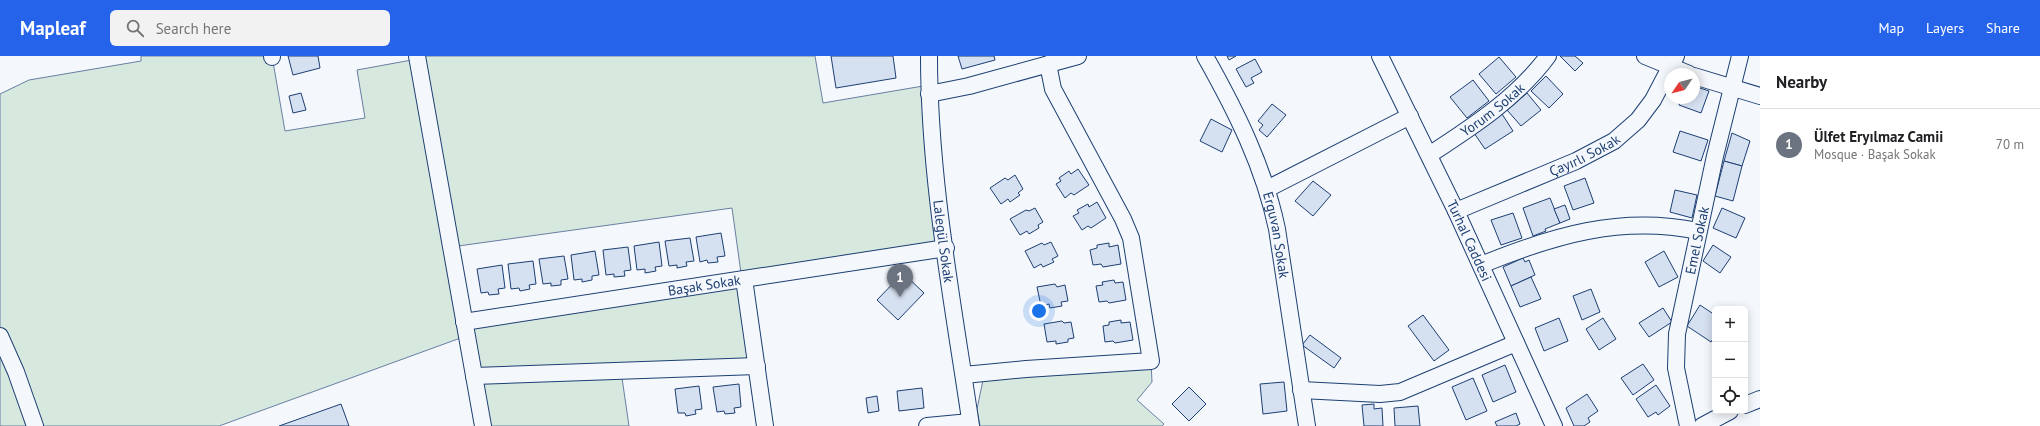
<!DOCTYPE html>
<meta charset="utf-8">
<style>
body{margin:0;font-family:"PT Sans",sans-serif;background:#f2f2f2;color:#202124}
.controls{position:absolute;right:12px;bottom:12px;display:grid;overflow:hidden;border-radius:6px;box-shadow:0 2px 10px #0003}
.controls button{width:36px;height:36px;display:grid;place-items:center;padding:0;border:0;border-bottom:1px solid #e0e0e0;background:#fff;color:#202124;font:20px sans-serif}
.compass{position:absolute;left:1664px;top:12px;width:36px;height:36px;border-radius:50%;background:#fff;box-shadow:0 2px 10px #0003;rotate:235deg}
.you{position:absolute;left:1039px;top:255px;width:14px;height:14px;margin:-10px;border:3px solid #fff;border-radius:50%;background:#1a73e8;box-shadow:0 0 0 6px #1a73e833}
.badge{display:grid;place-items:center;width:26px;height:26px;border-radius:50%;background:#2563eb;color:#fff;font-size:13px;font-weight:700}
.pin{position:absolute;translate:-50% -33px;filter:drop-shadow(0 1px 2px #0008)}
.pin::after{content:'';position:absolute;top:21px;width:14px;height:12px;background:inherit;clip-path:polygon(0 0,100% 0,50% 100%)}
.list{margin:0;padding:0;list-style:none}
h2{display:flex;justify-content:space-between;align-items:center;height:52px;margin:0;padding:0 16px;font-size:17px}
h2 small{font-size:13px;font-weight:400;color:#757577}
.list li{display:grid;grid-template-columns:26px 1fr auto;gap:12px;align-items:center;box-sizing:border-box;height:72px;padding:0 16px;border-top:1px solid #e0e0e0}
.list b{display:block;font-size:15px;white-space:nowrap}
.list p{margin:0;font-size:13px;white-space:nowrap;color:#757577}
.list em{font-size:13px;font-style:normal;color:#757577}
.icon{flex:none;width:22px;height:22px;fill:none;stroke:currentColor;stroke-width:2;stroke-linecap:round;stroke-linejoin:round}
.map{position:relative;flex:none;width:1760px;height:370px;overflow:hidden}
header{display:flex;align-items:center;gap:24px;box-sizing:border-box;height:56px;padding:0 20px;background:#2563eb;color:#fff}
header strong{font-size:19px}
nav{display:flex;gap:22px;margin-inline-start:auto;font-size:14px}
.search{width:280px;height:36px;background:#f2f2f2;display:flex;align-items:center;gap:10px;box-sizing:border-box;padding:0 14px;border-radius:6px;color:#757577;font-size:15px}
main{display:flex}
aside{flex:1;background:#fff}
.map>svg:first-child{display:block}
</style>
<header>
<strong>Mapleaf</strong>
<div class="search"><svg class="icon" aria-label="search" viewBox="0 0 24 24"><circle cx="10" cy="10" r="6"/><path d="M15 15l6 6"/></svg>Search here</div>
<nav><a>Map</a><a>Layers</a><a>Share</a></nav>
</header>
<main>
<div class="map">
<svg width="1760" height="370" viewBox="0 0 1760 370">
<rect width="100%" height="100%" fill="#f4f7fb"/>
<g fill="#d7e8df" stroke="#687fa3" fill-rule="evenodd">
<path d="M141 0H272L285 75 365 62 357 14 417 3V0H815L823 47 929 29 946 192 744 223 765 370H757L749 315 622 322 629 370H483L466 280 219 370H0V38L29 24 141 5ZM732 152 741 217 464 266 451 191Z"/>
<path d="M1151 305 1152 326 1137 344 1164 368 1162 370H980L977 353 983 324Z"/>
</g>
<g fill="#d5e0f0" stroke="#1d3f73">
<path d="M288 0H318L320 12 293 19Z"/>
<path d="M831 0H893L896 22 836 32Z"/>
<path d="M958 0H994L995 4 962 13Z"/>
<path d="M1227 0H1236L1229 4Z"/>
<path d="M1560 0H1575L1583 7 1575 15Z"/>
<path d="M1499 1 1516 21 1496 38 1479 18Z"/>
<path d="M1255 3 1262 16 1251 22 1254 27 1246 31 1236 13Z"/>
<path d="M1546 20 1563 38 1549 52 1531 35Z"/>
<path d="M1473 24 1489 45 1467 62 1450 41Z"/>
<path d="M1694 30 1709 35 1701 57 1679 49 1681 42H1694Z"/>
<path d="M301 37 306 54 293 57 289 40Z"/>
<path d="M1527 37 1541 54 1521 70 1507 54Z"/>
<path d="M1272 48 1286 59 1267 81 1259 74 1263 69 1258 65Z"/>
<path d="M1502 58 1513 75 1485 93 1474 77Z"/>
<path d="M1211 63 1232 74 1222 96 1200 85Z"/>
<path d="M1680 75 1708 84 1701 105 1673 96Z"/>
<path d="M1732 77 1750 85 1742 110 1724 105Z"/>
<path d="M1724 105 1742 110 1733 145 1715 140Z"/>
<path d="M1078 113 1089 129 1074 139 1071 137 1065 142 1056 128 1061 125 1059 122 1069 115 1071 118Z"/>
<path d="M1015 119 1023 133 1018 137 1020 139 1010 146 1008 143 1001 148 990 132 1005 122 1008 124Z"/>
<path d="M1585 122 1594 147 1573 154 1564 130Z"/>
<path d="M1313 125 1331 139 1313 160 1295 145Z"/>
<path d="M1675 134 1697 139 1692 162 1670 156Z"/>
<path d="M1550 142 1560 167 1545 173 1546 175 1533 180 1523 152Z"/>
<path d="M1097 146 1106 162 1091 172 1088 170 1082 174 1073 160 1079 157 1077 154 1088 148 1089 151Z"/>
<path d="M1565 149 1570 163 1560 167 1554 153Z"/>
<path d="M1035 152 1043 166 1038 169 1039 172 1029 178 1027 175 1020 179 1010 163 1026 154 1029 155Z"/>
<path d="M1722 152 1745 162 1736 182 1713 172Z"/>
<path d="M1513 157 1522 182 1501 189 1491 164Z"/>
<path d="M721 177 725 200 717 201 718 206 708 207 707 204 700 206 696 181Z"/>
<path d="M690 182 694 205 686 206 687 210 677 212V209L669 210 665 185Z"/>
<path d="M659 186 662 210 655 211 656 215 645 217V213L637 214 634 190Z"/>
<path d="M1051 186 1058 200 1052 203 1054 206 1043 211 1041 208 1034 212 1025 195 1042 187 1044 189Z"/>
<path d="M1109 187V191L1118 189 1121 208 1103 211 1101 208 1093 209 1090 194 1097 192V189Z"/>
<path d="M1713 189 1731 201 1720 217 1703 205Z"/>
<path d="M628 191 631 214 624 215 625 220 614 221V218L606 219 603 194Z"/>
<path d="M595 195 599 219 592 220V224L582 226V223L574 224 571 199Z"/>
<path d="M1664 195 1678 221 1659 231 1645 206Z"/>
<path d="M564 200 568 223 561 224V229L551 230V227L543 228 539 203Z"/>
<path d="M1523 202 1525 206 1529 204 1535 219 1511 230 1503 211Z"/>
<path d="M533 205 536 228 529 229 530 233 520 235 519 232 511 233 508 208Z"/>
<path d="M502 209 505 232 498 233 499 238 489 239 488 236 481 237 477 213Z"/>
<path d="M903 217 924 237 898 264 877 244Z"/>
<path d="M1531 221 1541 243 1520 251 1511 230Z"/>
<path d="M1114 224 1115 227 1123 226 1126 244 1109 247 1107 245 1099 246 1096 230 1103 229 1102 226Z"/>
<path d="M1055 228 1057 231 1065 229 1068 245 1061 246 1062 250 1050 252 1049 248 1041 250 1037 231Z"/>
<path d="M1591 233 1600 256 1582 264 1573 240Z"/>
<path d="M1700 249 1715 259V280L1711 286 1687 270Z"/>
<path d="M1663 252 1672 266 1649 281 1639 267Z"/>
<path d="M1423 259 1449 294 1434 305 1408 270Z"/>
<path d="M1559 262 1568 285 1544 295 1535 272Z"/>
<path d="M1603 262 1616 283 1599 294 1586 273Z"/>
<path d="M1121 264V267L1130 266 1133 284 1115 287 1113 285 1105 286 1103 270 1109 269V266Z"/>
<path d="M1062 265 1064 267 1071 266 1074 282 1068 283V286L1056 288V285L1047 286 1044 268Z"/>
<path d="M1310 279 1341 302 1334 312 1302 289Z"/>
<path d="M1643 308 1654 324 1633 339 1621 322Z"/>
<path d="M1505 309 1516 336 1493 346 1482 319Z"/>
<path d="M1473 322 1487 355 1466 364 1452 331Z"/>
<path d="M1284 326 1287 355 1263 358 1260 328Z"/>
<path d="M739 328 741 351 734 352 735 357 725 358 724 355 717 356 713 331Z"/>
<path d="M1656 329 1670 350 1658 359 1656 356 1648 361 1636 343Z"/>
<path d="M699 330 702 353 695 354 696 358 686 360 685 357H678L675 333Z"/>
<path d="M1189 331 1206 348 1189 365 1172 348Z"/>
<path d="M922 332 924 352 899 355 897 335Z"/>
<path d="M1587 338 1598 355 1588 362 1590 366 1584 370H1574L1566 352Z"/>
<path d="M877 340 879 355 868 357 866 342Z"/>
<path d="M341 348 349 370H279Z"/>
<path d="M1374 348V353L1382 352 1383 370H1364L1362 349Z"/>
<path d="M1418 350 1420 370H1395L1394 352Z"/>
<path d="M1516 357 1520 368 1516 370H1497L1495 366Z"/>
</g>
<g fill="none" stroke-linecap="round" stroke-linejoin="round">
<g stroke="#1d3f73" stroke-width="18">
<g id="minor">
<path d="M272 0V1"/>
<path d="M417 0 483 370"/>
<path id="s1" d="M929 0C929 124 953 247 971 370"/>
<path id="s2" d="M1205 0C1236 55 1264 111 1277 173L1307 370"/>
<path id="s3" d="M1380 0 1456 155 1554 370"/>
<path d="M1645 0 1689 18"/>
<path d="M1694 20 1760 40"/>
<path d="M929 38 969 30 1078 0"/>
<path id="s4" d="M1429 99C1472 71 1517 42 1548 0"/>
<path d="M1267 133 1410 60"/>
<path id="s5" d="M1456 155 1576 105 1614 85 1638 64 1653 44 1676 0"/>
<path d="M1481 209C1552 180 1620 159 1698 175"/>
<path d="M744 223 765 370"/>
<path id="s6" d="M464 266 946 192"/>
<path d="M0 280 16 316 35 370"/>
<path d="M964 319 1026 313 1151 305 1131 182 1123 163 1053 33 1048 8"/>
<path d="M474 320 757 310"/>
<path d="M1301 334 1380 338 1400 336 1516 287"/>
<path d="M1745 349 1760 343"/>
<path d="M927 370 970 366"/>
<path id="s7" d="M1688 370 1676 312 1677 278 1715 100 1740 0"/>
<path d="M1702 370 1730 355"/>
</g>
</g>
<use href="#minor" stroke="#f4f7fb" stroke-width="16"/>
</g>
<g text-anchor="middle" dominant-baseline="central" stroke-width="3" stroke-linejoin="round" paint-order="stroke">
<g font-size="14" fill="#1d3f73" stroke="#f4f7fb">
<text stroke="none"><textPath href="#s4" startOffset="78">Yorum Sokak</textPath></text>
<text stroke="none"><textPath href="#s5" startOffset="140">Çayırlı Sokak</textPath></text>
<text stroke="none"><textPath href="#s2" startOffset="194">Erguvan Sokak</textPath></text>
<text stroke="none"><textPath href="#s3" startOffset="205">Turhal Caddesi</textPath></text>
<text stroke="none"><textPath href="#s7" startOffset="189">Emel Sokak</textPath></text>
<text stroke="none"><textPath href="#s1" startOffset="186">Lalegül Sokak</textPath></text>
<text stroke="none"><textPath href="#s6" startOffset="243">Başak Sokak</textPath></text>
</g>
</g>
</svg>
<div class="controls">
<button>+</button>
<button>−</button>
<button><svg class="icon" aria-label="locate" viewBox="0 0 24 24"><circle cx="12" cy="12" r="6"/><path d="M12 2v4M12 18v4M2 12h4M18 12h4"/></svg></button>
</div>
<svg class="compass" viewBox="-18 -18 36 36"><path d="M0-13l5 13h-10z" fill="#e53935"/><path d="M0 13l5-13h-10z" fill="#757577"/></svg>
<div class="you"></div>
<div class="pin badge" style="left:900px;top:241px;background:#6b7280">1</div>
</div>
<aside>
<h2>Nearby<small></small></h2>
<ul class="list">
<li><span class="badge" style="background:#6b7280">1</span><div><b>Ülfet Eryılmaz Camii</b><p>Mosque · Başak Sokak</p></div><em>70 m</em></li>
</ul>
</aside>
</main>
